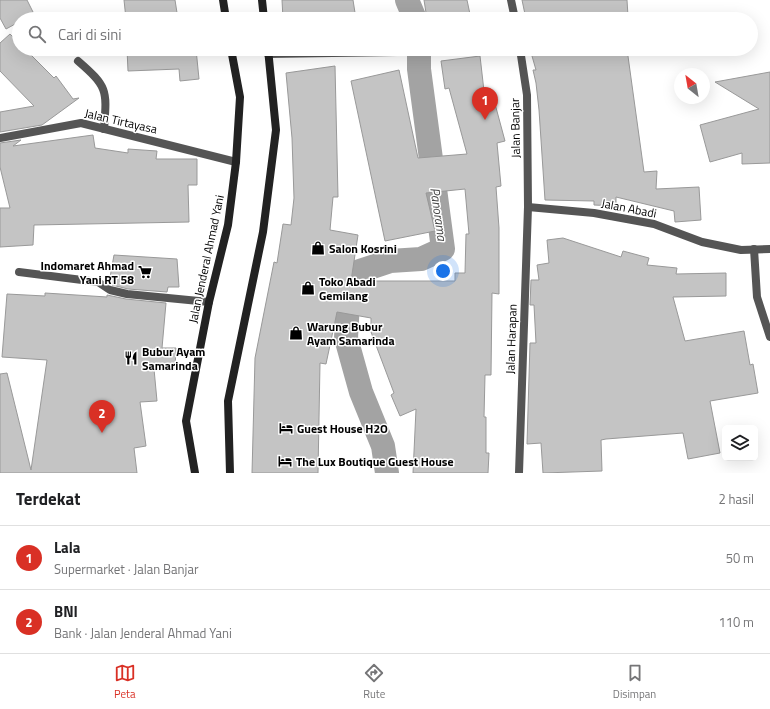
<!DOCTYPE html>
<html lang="id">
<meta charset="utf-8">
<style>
body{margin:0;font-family:"Titillium Web",sans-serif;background:#f6f6f6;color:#202124}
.controls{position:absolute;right:12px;bottom:12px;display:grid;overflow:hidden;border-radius:6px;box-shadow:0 4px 16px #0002}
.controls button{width:36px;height:36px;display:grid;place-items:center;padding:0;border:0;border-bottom:1px solid #e0e0e0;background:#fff;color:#202124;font:20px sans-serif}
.compass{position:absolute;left:674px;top:68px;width:36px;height:36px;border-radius:50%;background:#fff;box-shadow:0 4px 16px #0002;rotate:329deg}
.you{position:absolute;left:443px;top:271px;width:14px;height:14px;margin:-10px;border:3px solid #fff;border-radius:50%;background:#1a73e8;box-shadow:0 0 0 6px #1a73e833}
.badge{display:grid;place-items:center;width:26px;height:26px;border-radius:50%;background:#d93025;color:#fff;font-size:13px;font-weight:700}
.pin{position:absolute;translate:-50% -33px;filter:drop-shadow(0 1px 2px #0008)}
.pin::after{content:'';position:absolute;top:21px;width:14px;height:12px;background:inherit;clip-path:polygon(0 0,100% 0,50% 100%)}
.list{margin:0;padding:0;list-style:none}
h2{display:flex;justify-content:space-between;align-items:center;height:52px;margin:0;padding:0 16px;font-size:17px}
h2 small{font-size:13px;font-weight:400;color:#757577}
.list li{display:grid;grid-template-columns:26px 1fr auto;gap:12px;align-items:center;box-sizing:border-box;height:64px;padding:0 16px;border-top:1px solid #e0e0e0}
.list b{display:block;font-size:15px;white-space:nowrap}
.list p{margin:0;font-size:13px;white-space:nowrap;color:#757577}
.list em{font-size:13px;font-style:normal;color:#757577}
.icon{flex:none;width:22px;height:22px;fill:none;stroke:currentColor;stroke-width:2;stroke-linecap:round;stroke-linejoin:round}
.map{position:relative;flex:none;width:770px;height:473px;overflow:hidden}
.search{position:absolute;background:#fff;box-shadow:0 4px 16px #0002;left:12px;right:12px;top:12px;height:44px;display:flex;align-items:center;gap:10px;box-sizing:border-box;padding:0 14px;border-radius:22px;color:#757577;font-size:15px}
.sheet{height:180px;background:#fff}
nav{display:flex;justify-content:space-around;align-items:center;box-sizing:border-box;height:56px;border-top:1px solid #e0e0e0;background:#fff;font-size:11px;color:#757577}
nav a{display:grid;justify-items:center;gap:2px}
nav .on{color:#d93025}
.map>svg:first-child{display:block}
</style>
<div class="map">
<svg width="770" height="473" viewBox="0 0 770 473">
<rect width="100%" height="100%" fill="#fff"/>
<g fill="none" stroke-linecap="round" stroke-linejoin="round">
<g stroke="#a3a3a3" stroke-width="24">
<path d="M407 0 415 19"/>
<path d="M387 473 383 446 361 392 346 338 348 302 360 271 390 261 421 259 443 249 419 69V49"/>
</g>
</g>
<g fill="#c4c4c4" stroke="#999">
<path d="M0 0H27L34 14 25 19H19V22L6 29 0 18Z"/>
<path d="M124 0H175L178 19H126Z"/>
<path d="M282 0H353L356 19H283Z"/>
<path d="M424 0H467L471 19H427Z"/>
<path d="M522 0H627L628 16 526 19Z"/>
<path d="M10 34 19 43V49H25L54 78 56 76 73 99 79 98 42 125 0 132V112L34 106 0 71V43Z"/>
<path d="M127 49H196L199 79 180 81 179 69 128 71Z"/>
<path d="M530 49H627L644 172 657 171 656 189 699 187 701 220 675 222 674 211 616 197V206L594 205V201L545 200 539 110 536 83 533 70H536Z"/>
<path d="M480 56 484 91 491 89 505 141 497 143 501 186 496 187 499 228V294L492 293 491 375H485L484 417H486V453H489L488 473H413L416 409 400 416 391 395 394 393 371 332V318L337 312 326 364 320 363 318 473H252L255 358 274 262 277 263 283 224 291 225 294 198 292 138 286 73 335 66 338 197H333L330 230 358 235 351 281H455V273H465L466 234H469L465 189 426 193 435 231 385 241 351 81 399 70 418 158 467 154 449 88 445 89 441 61Z"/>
<path d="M770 72V163L742 164V153L710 162 700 125 759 109 715 82Z"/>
<path d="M93 135 95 148 128 153V149L157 151 156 159H197V185H188L189 222 34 225 33 245 0 247V208H10L0 167V143L21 140 13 146Z"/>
<path d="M563 238 621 257 623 251 649 258 647 265 677 268 676 274 726 273V296L673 297 685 341 744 331 750 365 753 364 758 393 710 401 720 453 688 459 683 433 606 439 601 440 602 471 543 473 541 443 527 444 530 343H536L534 305H530L531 280H539L537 265 549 263 547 240Z"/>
<path d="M114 255 177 259 179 287H168L167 292 128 289 112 285 109 283Z"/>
<path d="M45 293 107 297V295L126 299 166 303 162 348H176L175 369H154L157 401 140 402 146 446 134 448 137 473H0V374L7 373 31 470 47 360 2 357 7 294 45 296Z"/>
</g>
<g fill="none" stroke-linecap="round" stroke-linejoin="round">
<path stroke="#555" stroke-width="8" d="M268 54 520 50"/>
<g stroke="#555" stroke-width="8">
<path d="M511 0 515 19"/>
<path d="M78 61C108 87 107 90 104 129"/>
<path d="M0 138 81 123 236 162"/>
<path d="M528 207 594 213 654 224 702 242 741 250 770 249"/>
<path d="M754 249 757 297 770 337"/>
<path d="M19 272 98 282 110 290 127 294 209 302"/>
<path d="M519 473 528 207 527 95 520 49"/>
</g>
<g stroke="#222" stroke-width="8">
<path d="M223 0 226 19"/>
<path d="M262 0 264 19"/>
<path d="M195 473 186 421 209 302 228 225 236 162 240 97 231 49"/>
<path d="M230 473 228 401 263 232 276 130 268 49"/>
</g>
</g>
<defs>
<g id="shop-bare" transform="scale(1.08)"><path d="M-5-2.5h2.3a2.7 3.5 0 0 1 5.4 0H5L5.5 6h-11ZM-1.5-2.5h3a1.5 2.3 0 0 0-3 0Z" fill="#000" stroke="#fff" stroke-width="2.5" paint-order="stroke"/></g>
<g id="supermarket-bare" transform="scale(1.08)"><path d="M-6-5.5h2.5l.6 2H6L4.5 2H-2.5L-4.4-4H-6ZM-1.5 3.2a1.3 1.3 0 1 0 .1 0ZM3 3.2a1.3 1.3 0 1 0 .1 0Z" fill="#000" stroke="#fff" stroke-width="2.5" paint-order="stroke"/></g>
<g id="restaurant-bare" transform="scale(1.08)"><path d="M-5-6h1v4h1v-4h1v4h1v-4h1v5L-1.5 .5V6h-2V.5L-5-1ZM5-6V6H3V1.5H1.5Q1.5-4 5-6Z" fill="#000" stroke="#fff" stroke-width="2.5" paint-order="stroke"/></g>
<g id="hotel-bare" transform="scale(1.08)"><path d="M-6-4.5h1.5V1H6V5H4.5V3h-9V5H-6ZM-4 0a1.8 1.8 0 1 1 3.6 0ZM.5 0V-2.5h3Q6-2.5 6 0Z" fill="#000" stroke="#fff" stroke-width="2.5" paint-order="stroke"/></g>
</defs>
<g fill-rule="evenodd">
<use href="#shop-bare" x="318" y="248"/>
<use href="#supermarket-bare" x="145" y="272"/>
<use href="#shop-bare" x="308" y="288"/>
<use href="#shop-bare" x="296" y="333"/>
<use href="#restaurant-bare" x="131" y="358"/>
<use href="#hotel-bare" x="286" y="428"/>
<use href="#hotel-bare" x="285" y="461"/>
</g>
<g text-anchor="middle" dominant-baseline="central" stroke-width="3" stroke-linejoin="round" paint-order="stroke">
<g font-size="12" fill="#000" stroke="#fff">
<text transform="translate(121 121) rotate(13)">Jalan Tirtayasa</text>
<text transform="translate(515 128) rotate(-91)">Jalan Banjar</text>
<text transform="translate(629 208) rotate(11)">Jalan Abadi</text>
<text transform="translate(206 259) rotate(-78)">Jalan Jenderal Ahmad Yani</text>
<text transform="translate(511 339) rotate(-88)">Jalan Harapan</text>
</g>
<g font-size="12" font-weight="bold" fill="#000" stroke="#fff" text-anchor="start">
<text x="329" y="248">Salon Kosrini</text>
<text x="134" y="265" text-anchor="end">Indomaret Ahmad<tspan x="134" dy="14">Yani RT 58</tspan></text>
<text x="319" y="281">Toko Abadi<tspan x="319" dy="14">Gemilang</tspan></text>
<text x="307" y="326">Warung Bubur<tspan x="307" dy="14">Ayam Samarinda</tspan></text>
<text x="142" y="351">Bubur Ayam<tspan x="142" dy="14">Samarinda</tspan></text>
<text x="297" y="428">Guest House H2O</text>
<text x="296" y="461">The Lux Boutique Guest House</text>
</g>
<g font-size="13" font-style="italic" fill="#444" stroke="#fff">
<text transform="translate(439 214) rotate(82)">Panorama</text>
</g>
</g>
</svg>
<div class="controls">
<button><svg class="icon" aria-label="layers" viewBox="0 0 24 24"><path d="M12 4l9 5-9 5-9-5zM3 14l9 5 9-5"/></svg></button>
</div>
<svg class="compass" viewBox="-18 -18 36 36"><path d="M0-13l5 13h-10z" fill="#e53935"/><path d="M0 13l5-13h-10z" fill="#757577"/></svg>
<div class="you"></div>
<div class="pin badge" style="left:485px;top:120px">1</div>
<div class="pin badge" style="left:102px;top:433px">2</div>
<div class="search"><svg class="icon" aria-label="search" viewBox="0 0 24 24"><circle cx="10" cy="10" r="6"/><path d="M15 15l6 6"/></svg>Cari di sini</div>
</div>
<section class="sheet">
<h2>Terdekat<small>2 hasil</small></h2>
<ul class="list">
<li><span class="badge">1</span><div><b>Lala</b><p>Supermarket · Jalan Banjar</p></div><em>50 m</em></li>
<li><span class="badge">2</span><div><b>BNI</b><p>Bank · Jalan Jenderal Ahmad Yani</p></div><em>110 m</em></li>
</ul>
</section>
<nav>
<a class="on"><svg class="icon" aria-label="map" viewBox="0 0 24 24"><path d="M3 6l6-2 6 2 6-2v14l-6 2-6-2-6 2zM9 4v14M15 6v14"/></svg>Peta</a>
<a><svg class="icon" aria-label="directions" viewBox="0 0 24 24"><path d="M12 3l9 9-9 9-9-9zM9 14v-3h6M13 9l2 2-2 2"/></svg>Rute</a>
<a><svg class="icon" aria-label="saved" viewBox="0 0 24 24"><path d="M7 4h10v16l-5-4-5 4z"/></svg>Disimpan</a>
</nav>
